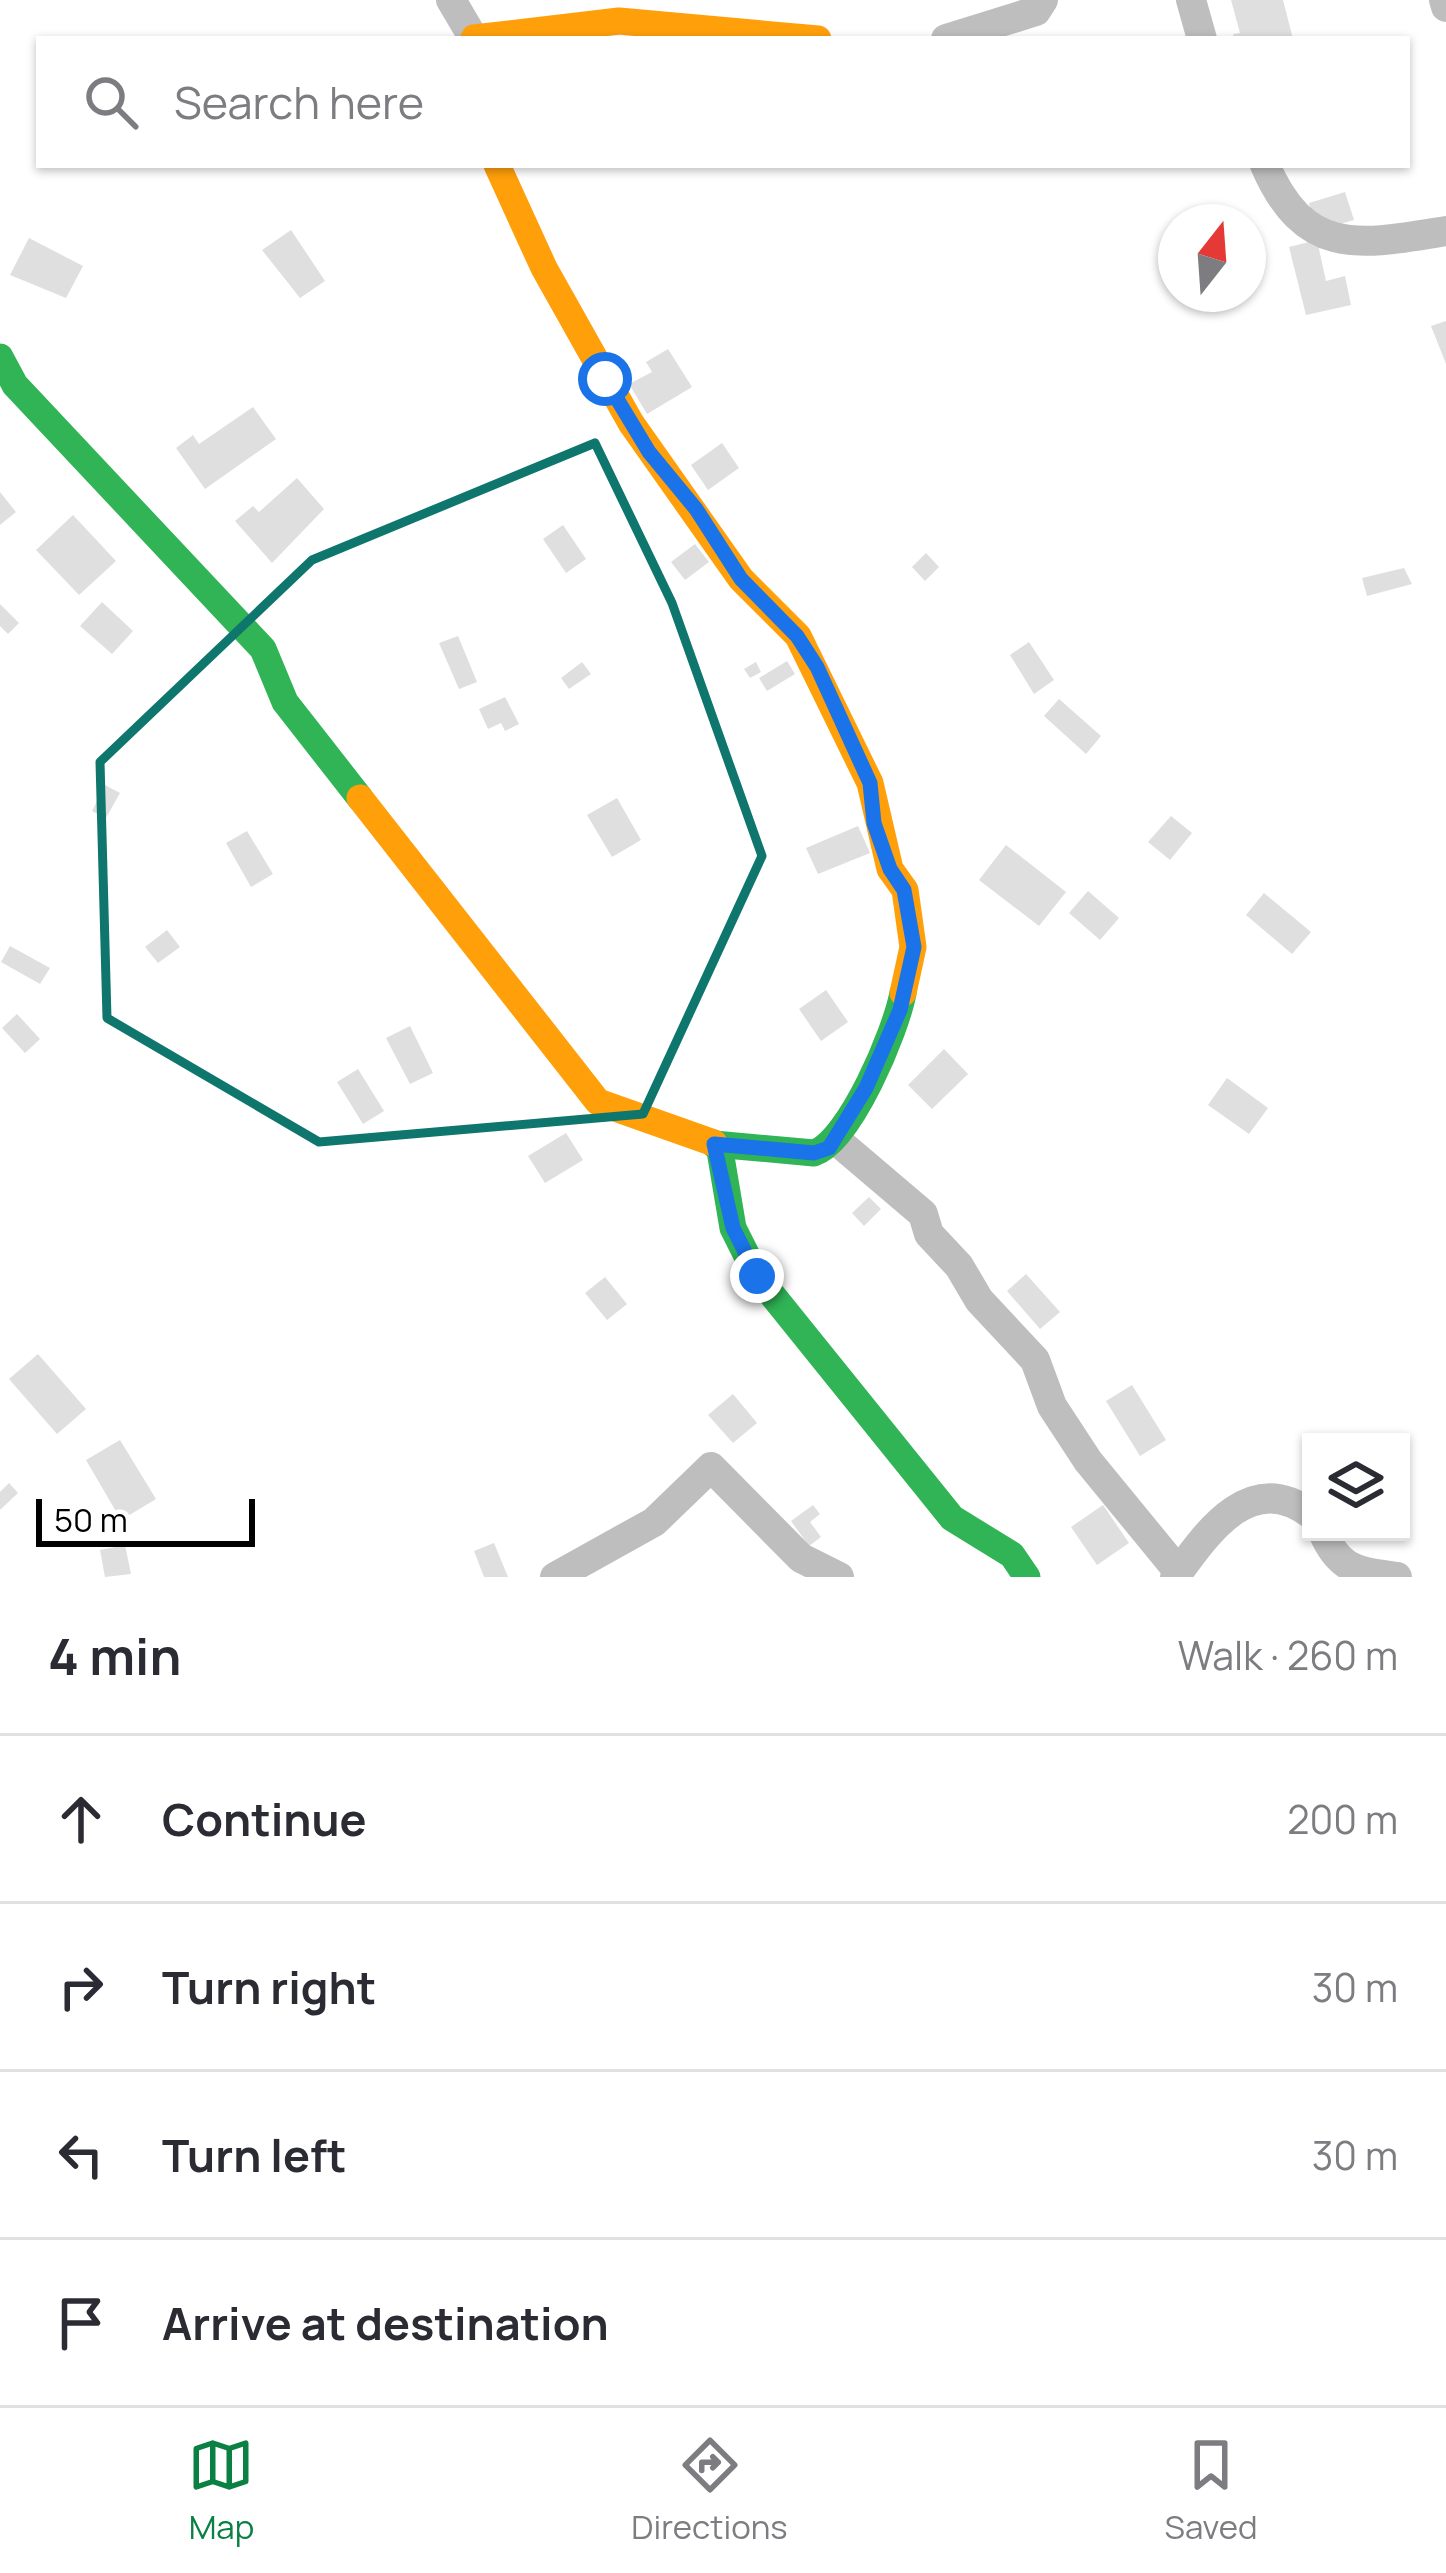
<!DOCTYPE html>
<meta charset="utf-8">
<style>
body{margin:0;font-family:Manrope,sans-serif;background:#f7f7f7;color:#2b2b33}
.controls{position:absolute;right:36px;bottom:36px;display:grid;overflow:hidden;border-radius:0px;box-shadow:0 3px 9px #0004}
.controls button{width:108px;height:108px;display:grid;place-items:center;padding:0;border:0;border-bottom:3px solid #e1e1e2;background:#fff;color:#2b2b33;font:60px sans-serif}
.compass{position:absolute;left:1158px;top:204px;width:108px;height:108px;border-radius:50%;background:#fff;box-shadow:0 3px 9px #0004;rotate:17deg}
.scale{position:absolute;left:36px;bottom:30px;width:219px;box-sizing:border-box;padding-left:12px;border:6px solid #000;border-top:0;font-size:33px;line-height:42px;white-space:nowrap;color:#000;-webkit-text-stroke:9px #fff;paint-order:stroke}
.stop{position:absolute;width:36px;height:36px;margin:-27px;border:9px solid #1a73e8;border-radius:50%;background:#fff}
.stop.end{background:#1a73e8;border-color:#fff;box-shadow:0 3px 12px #0008}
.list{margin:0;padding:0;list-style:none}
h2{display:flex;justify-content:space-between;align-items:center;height:156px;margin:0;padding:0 48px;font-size:51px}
h2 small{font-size:39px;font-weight:400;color:#7c7c81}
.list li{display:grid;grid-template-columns:78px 1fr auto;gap:36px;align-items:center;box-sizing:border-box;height:168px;padding:0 48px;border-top:3px solid #e1e1e2}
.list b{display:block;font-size:45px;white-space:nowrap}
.list em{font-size:39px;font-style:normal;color:#7c7c81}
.icon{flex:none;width:66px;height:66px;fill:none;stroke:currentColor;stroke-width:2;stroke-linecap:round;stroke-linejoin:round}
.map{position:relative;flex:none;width:1446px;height:1577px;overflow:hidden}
.search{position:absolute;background:#fff;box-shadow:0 3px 9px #0004;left:36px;right:36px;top:36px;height:132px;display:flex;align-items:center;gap:30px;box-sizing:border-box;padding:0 42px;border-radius:0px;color:#7c7c81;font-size:45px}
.sheet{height:828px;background:#fff}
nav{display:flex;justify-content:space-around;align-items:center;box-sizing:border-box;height:168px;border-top:3px solid #e1e1e2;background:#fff;font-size:33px;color:#7c7c81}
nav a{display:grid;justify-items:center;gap:6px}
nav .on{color:#0b8043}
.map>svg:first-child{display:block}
</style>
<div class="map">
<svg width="1446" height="1577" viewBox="0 0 1446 1577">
<rect width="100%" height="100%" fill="#fff"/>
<g fill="#dfdfdf">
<path d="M1231 0H1283L1293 39H1234L1233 34 1240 33Z"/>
<path d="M1345 192 1354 220 1317 231 1309 203Z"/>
<path d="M291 230 325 281 300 298 262 250Z"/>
<path d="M29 238 83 266 66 298 10 275Z"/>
<path d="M1317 240 1326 281 1345 276 1351 305 1306 315 1289 247Z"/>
<path d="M1446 321V364L1431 326Z"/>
<path d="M668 349 692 387 647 414 629 384 652 372 646 362Z"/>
<path d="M253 407 276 439 205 489 176 448 193 435 199 444Z"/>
<path d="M722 443 739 468 708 490 691 465Z"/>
<path d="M297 478 324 509 272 563 235 521 253 506 259 512Z"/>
<path d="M0 492 16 512 0 525Z"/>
<path d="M73 515 116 561 79 595 36 550Z"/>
<path d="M563 525 586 559 566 573 543 539Z"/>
<path d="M695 544 709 562 685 580 671 562Z"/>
<path d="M926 553 939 567 925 581 912 567Z"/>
<path d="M1404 568 1412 584 1367 596 1362 578Z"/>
<path d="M102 602 133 631 112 654 80 626Z"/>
<path d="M0 604 19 623 8 634 0 626Z"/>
<path d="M458 636 477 682 459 689 439 643Z"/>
<path d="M1029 642 1054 680 1034 694 1010 655Z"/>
<path d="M787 661 795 674 767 691 759 678Z"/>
<path d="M582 662 591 674 569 689 561 678Z"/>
<path d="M756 662 761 672 750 678 744 669Z"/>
<path d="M505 697 519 724 505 731 501 723 488 729 479 709Z"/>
<path d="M1059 699 1101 736 1086 754 1044 716Z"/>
<path d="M105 785 120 793 106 818 92 811Z"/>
<path d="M617 798 641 840 612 857 587 815Z"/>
<path d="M1171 816 1192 833 1170 860 1148 842Z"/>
<path d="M858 826 870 853 818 874 806 848Z"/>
<path d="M247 831 273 874 251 887 226 843Z"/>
<path d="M1006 845 1066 892 1039 926 979 880Z"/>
<path d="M1088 891 1119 918 1100 940 1069 913Z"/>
<path d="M1264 893 1311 932 1292 954 1246 915Z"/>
<path d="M167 930 180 947 158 963 145 947Z"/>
<path d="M10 946 50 968 40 984 1 962Z"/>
<path d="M826 990 848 1022 821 1041 799 1009Z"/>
<path d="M17 1014 40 1039 25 1053 2 1028Z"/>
<path d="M410 1026 433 1073 410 1084 386 1038Z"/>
<path d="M944 1049 968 1074 932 1109 908 1085Z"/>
<path d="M358 1069 384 1111 363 1124 337 1082Z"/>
<path d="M1227 1078 1268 1108 1249 1134 1208 1105Z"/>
<path d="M566 1133 583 1160 545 1183 528 1156Z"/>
<path d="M869 1197 881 1209 864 1226 852 1213Z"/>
<path d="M1026 1274 1060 1312 1040 1329 1007 1291Z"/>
<path d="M605 1277 627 1304 607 1320 585 1293Z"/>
<path d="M38 1354 86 1409 57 1434 9 1379Z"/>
<path d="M1132 1385 1166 1440 1140 1456 1106 1401Z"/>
<path d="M733 1394 757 1423 733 1443 708 1415Z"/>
<path d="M120 1440 156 1499 121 1520 86 1460Z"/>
<path d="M9 1483 18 1493 0 1510V1492Z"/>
<path d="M813 1505 820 1514 810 1522 821 1537 809 1546 791 1521Z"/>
<path d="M1103 1505 1129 1543 1097 1565 1071 1527Z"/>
<path d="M494 1543 508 1577H484L474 1551Z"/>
<path d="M125 1545 131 1574 105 1577 100 1550Z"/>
</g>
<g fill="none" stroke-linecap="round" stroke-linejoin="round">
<g stroke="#bebebe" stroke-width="30">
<path d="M451 0 474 39"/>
<path d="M1191 0 1202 39"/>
<path d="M1444 0 1446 7"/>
<path d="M946 39 1036 11 1043 0"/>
<path d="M1265 165C1305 258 1360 245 1446 231"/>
<path d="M836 1140 923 1214 929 1234 959 1266 979 1300 1035 1360 1052 1406 1088 1461 1179 1572"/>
<path d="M1323 1532C1339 1570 1358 1572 1397 1577"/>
<path d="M555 1577 654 1522 711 1467 801 1558 839 1577"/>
<path d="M1175 1577C1208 1531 1251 1469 1311 1514"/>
</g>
<g stroke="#30b455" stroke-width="27">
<path d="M0 357 15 385 263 649 285 702 360 798"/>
<path d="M714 1143 720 1151 733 1228 757 1276 952 1518 1012 1555 1027 1577"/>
<path d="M714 1144 814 1153C850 1141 896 1031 903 993"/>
</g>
<g stroke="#ff9f0a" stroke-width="27">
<path d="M474 38 619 21 818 39"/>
<path d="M497 165 544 268 631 423 741 579 798 636 870 783 890 869 905 890 913 947 903 993"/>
<path d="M360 798 598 1102 714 1143"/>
</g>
</g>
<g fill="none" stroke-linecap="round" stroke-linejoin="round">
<path stroke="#1a73e8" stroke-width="15" d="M605 379 649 452 696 509 741 579 797 636 817 667 870 783 874 823 890 869 904 890 914 947 900 1010 866 1088 829 1148 814 1153 714 1144 733 1228 757 1276"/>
</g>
<path fill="none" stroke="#0f766e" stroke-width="9" stroke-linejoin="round" d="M595 443 672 603 762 856 643 1114 319 1142 107 1018 100 762 312 560Z"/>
</svg>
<div class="controls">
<button><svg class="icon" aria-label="layers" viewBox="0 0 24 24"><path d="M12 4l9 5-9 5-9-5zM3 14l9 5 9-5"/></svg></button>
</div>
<svg class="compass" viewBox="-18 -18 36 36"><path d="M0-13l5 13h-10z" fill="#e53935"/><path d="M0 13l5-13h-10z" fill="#7c7c81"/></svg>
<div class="scale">50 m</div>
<div class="stop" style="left:605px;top:379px"></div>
<div class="stop end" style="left:757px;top:1276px"></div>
<div class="search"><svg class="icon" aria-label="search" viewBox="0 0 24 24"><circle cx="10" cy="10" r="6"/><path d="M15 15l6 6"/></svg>Search here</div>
</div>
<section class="sheet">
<h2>4 min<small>Walk · 260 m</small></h2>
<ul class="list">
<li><svg class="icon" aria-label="ahead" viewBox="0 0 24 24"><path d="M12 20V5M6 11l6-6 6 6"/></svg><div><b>Continue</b></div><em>200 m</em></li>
<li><svg class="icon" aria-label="right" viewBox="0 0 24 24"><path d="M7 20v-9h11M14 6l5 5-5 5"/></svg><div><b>Turn right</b></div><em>30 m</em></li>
<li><svg class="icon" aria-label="left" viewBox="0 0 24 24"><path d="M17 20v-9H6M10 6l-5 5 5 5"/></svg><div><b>Turn left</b></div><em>30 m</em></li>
<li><svg class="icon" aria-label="arrive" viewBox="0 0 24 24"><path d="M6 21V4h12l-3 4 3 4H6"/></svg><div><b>Arrive at destination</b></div></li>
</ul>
</section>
<nav>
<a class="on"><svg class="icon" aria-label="map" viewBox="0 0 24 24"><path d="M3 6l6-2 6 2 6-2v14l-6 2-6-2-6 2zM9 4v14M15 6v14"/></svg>Map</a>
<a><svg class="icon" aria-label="directions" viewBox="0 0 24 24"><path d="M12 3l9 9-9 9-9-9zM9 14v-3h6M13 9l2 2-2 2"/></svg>Directions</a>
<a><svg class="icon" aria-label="saved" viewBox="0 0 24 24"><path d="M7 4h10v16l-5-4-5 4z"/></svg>Saved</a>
</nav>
